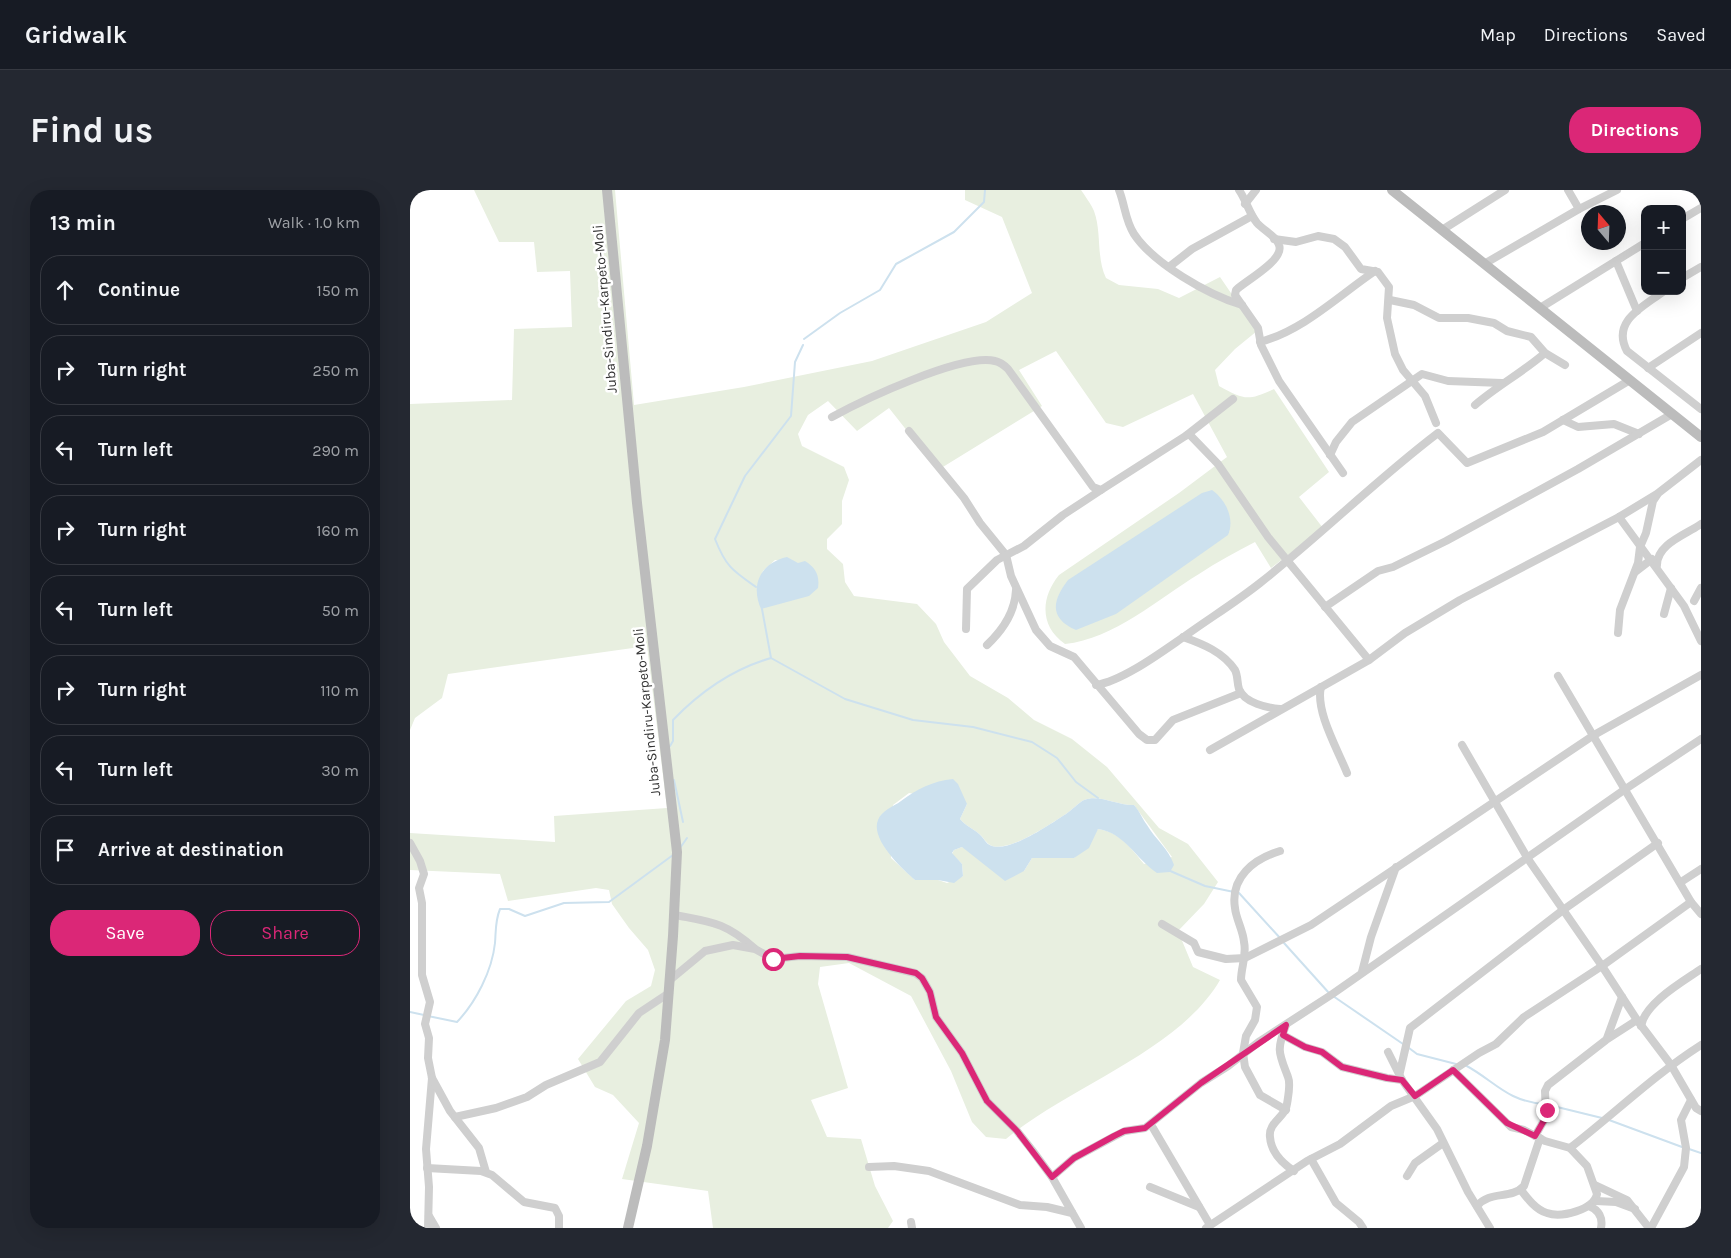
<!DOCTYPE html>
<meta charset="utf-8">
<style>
body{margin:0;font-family:Karla,sans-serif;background:#242831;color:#f1f3f6}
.controls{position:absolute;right:15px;top:15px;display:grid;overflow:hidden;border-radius:10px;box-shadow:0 5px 20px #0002}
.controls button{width:45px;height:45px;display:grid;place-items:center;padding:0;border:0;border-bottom:1px solid #363941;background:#171b24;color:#f1f3f6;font:25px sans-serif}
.compass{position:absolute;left:1171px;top:15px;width:45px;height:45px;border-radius:50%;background:#171b24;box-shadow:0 5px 20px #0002;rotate:341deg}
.stop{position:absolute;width:15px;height:15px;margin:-11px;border:4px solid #db2777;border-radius:50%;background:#fff}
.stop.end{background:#db2777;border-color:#fff;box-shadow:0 1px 5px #0008}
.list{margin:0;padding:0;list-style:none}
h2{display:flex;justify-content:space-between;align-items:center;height:65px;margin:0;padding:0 20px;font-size:21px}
h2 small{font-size:16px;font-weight:400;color:#9ea1a6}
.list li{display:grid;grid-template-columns:32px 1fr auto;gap:15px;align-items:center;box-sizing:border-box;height:70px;margin:0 10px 10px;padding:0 10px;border:1px solid #363941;border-radius:20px}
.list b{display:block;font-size:19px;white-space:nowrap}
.list em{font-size:16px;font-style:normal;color:#9ea1a6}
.actions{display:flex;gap:10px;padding:15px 20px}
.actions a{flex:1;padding:11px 0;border:1px solid #db2777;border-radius:20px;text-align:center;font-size:18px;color:#db2777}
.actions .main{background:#db2777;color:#fff}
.icon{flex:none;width:28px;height:28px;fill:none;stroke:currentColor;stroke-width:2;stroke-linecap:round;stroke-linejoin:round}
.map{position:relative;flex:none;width:1291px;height:1038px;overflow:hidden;border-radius:20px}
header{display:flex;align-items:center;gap:30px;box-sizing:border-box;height:70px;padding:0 25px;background:#171b24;border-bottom:1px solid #363941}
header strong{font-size:24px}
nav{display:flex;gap:28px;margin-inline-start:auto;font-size:18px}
.intro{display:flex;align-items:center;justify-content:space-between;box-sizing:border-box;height:120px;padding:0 30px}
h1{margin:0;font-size:35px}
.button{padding:12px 22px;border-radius:20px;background:#db2777;color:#fff;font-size:18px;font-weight:700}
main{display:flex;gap:30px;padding:0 30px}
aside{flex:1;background:#171b24;border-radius:20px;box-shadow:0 5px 20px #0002}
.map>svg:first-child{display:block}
</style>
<header>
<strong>Gridwalk</strong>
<nav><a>Map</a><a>Directions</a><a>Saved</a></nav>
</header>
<div class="intro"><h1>Find us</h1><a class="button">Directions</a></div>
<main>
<aside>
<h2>13 min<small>Walk · 1.0 km</small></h2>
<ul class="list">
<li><svg class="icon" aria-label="ahead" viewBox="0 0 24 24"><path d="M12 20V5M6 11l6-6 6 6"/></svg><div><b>Continue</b></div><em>150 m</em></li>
<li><svg class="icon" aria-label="right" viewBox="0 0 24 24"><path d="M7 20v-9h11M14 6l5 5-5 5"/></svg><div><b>Turn right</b></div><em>250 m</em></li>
<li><svg class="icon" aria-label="left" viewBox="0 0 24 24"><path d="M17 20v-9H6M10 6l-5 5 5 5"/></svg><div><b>Turn left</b></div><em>290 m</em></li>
<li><svg class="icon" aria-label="right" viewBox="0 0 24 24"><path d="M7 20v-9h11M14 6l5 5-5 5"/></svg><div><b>Turn right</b></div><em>160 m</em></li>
<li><svg class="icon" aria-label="left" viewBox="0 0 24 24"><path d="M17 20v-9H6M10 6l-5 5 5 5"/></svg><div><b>Turn left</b></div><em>50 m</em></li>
<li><svg class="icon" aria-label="right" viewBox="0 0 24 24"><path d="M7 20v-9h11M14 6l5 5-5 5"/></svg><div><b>Turn right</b></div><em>110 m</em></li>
<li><svg class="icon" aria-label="left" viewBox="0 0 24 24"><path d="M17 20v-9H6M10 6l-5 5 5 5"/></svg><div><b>Turn left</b></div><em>30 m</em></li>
<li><svg class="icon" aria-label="arrive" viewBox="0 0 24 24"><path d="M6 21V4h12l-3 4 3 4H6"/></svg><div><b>Arrive at destination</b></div></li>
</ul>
<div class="actions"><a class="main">Save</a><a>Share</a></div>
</aside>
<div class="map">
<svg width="1291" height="1038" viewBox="0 0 1291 1038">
<rect width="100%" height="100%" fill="#fff"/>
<path fill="#e8efe0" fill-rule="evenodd" d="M64 0H205L224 215 334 197 462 171 576 132 622 103 592 27 555 10V0H671C675 6 681 14 684 21 692 43 686 67 696 88L709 95 748 99 769 108 810 87 847 141 825 159 805 180 809 196C835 210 837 211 864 199L919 282 889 307 913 338 861 378 845 352C826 362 807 372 789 384 748 409 704 449 655 454 629 436 631 407 649 385L769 303 817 267 783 204 713 237 696 233 646 161 609 180 632 216 528 280 479 218 447 241 418 211 398 225 388 244 392 256 434 277 439 290 432 311V334L417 349V359L433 374 435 392 444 406 507 414 526 434 534 452 560 486 598 508 624 530 662 549 697 577 749 638 778 654 808 692 794 714 768 741 783 777 810 790C769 861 658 897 596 949L576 947 562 932 541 881 501 806 439 773 410 777 408 794 438 898 401 910 417 947 451 949 465 996 483 1031 478 1038H303L298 1001 212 989 229 933 203 905 185 897 168 869 216 811 241 796 245 780 238 760 219 738 202 714 199 700 186 698 98 711 90 684 0 680V643L145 652 144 626 257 618 237 456 38 484 32 508 5 528 0 540V214L102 210 104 139 162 137 160 81 127 82 124 52H89ZM365 370 388 373 348 394 353 381ZM499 603 557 614 550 629C556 636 562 638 568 643 574 647 575 653 582 656 600 662 640 634 656 624 662 620 668 613 674 610 690 604 708 616 724 615L762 667 734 674C721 658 710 642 688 639L664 668H622L614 681 552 657 544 660 542 664 552 674 553 686 537 693 528 690H505L481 668 483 615Z"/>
<g fill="#cde1ee">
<path d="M802 300C816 310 825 329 818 345L706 424 666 440C639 428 642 411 658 390L792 303Z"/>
<path d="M377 367 388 373 395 371C405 377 410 385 408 398L399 406 351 419C340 394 351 373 377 367Z"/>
<path d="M543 589 548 594 557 614 550 629C556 636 562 638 568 643 574 647 575 654 582 656 601 662 640 634 656 624 662 620 668 613 674 610 690 604 708 616 724 615 730 622 732 628 737 635 745 649 759 659 764 675L760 682 747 683C726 669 715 643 688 639L679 658 664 668H622L614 681 595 691 552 657 544 660 542 663 552 674 553 686 544 693 528 690H505C492 679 460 649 468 630 472 620 483 617 491 611 507 599 523 591 543 589Z"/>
</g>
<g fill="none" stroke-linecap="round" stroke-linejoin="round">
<g stroke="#cde1ee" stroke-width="2">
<path d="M394 149 430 123 470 100 486 74 544 42 574 12 575 0"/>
<path d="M346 397C323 381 316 377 305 349L335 286 381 226 385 172 393 155"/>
<path d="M352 419 361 468"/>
<path d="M260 556 263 551V530C290 502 323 479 361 468L435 509 503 530 563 537 622 552 647 568 666 592 688 608"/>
<path d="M264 590 273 632"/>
<path d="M270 658 277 648"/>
<path d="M758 680 795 696 824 702"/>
<path d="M829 703 871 749"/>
<path d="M874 753 919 803"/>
<path d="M923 806 993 854"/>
<path d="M0 822 14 825"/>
<path d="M18 826 47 832C66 812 82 781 85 753 86 741 85 731 90 719H99L115 726 154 713 199 712 263 665"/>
<path d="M999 858 1007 864 1046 874"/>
<path d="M1055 875C1085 891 1096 911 1134 914"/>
<path d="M1139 915 1192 928"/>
<path d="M1199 930 1272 957"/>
<path d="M1279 959 1291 963"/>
</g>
<g stroke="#cfcfcf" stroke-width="8">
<path d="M709 0C715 15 715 30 724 44 743 73 798 105 832 115"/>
<path d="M829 0C836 10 839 23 847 33 853 40 867 47 869 55 875 70 835 91 826 100L825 105 848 138 851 155 869 191 933 283"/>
<path d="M1158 0 1169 19"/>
<path d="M835 14 846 0"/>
<path d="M1272 29 1291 18"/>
<path d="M1032 40 1095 0"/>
<path d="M864 49 886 52 908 46 924 49 935 57 951 79 968 82 979 97 977 128 985 164 993 180 1015 206 1026 233"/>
<path d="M1206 71 1227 121"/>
<path d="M1074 74 1169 19 1207 0"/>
<path d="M759 77 782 59 842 26"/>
<path d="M1272 88 1291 77"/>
<path d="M1254 101C1233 117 1201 131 1217 161L1291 219"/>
<path d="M980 110 1004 115 1029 128H1058L1084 133 1097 141 1121 147 1135 163 1155 175"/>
<path d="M1130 118 1235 53"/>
<path d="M850 152C894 140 928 106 965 81"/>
<path d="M1238 178 1291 143"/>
<path d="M1065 215C1087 196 1113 182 1135 163"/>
<path d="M422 227C453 210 552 163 585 171 590 172 594 175 598 179L683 297 691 300 777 245H780L808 274 858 347 959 470"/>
<path d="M1153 230 1168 237 1204 234 1229 244"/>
<path d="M499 241 554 308 570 333 596 365 601 386 626 440 640 456 664 467 729 544 737 550H745L763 530 831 503"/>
<path d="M777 245 823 209"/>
<path d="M920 265 926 252 942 232 1012 184 1038 191 1092 193"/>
<path d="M1209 327 1274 416 1291 451"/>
<path d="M1247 375C1247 354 1275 345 1291 334"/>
<path d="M1225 382 1242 369"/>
<path d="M1284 411 1291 398"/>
<path d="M915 417 968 381 983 377 1036 351 1168 279 1262 224"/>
<path d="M1254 424 1261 398"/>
<path d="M556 439 557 399 587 370 614 356 653 325 691 300"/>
<path d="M1208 443 1210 420 1228 373 1230 357 1236 343 1243 311 1247 305"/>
<path d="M773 447C793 454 813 462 825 480 828 486 827 493 829 499 834 513 858 518 870 519"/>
<path d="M577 455C593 440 605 423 606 400"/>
<path d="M1148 486 1281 712 1291 724"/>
<path d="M686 495C713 491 753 461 775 446 800 428 826 412 850 393 911 345 966 290 1028 243L1057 273 1133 242 1220 190"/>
<path d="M911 497C905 521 928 560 937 583"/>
<path d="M1052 555 1118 669 1192 776 1227 830 1261 875 1286 918 1291 921"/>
<path d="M800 560 959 470 995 443 1050 410 1209 327 1247 304 1291 270"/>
<path d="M0 653 10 671 14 684 9 698 12 713V785L20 812 15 834 19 848 18 868 22 888 16 959 19 997 18 1038"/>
<path d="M870 661C844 669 820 687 825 718 826 729 833 740 834 752 837 765 831 777 831 790L847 817 845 830 836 846 833 863 835 877 850 905 876 920"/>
<path d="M1271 692 1291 679"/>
<path d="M265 725C301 732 315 732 344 758"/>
<path d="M752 734 784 753 788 762 816 769 835 768 901 735 1184 545 1291 485"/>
<path d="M952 782 961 747 986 677"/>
<path d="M260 790 295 761 323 755 345 759 363 769 390 766 437 767 505 783 512 788 520 802 526 827 552 863 577 911 607 941 622 960 642 987 671 1038"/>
<path d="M876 835C866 861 869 863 878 887 881 894 878 907 877 914 876 927 858 932 860 947 861 962 872 973 884 981"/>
<path d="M1231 836C1235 813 1272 792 1291 779"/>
<path d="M873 845 895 857 912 862 932 877 977 888 992 890"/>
<path d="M1197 848 1212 807"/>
<path d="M978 862 992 890 1027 939 1058 1002 1080 1038"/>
<path d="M1043 880 1101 937 1114 940 1135 951 1160 958 1177 976 1187 1004C1184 1020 1151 1028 1137 1023 1126 1020 1117 1008 1111 1000"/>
<path d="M990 882 1000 838 1153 720 1248 653"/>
<path d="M22 888 40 921 69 958 76 982"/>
<path d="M45 927 86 918 117 907 136 895 190 872 229 823 259 803"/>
<path d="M743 938 800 1035"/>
<path d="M1125 946 1136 927 1135 901 1138 895 1196 850 1227 830"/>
<path d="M1160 958C1204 924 1244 885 1291 855"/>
<path d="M901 969 926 1013 949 1032 953 1038"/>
<path d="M459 977 484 976 519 981 610 1015 637 1017 662 1023"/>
<path d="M17 978 71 981 82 985 114 1012 145 1018 149 1026V1038"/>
<path d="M997 986 1005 973 1033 953"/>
<path d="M642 987 664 968 705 946 715 941 735 938 791 893 818 876 850 851 921 805 1214 600 1291 549"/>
<path d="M1185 995 1217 1010 1239 1038"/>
<path d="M740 997 789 1017"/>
<path d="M1186 1011 1206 1012 1225 1019"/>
<path d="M1067 1016C1080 1000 1101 1010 1114 996L1130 948"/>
<path d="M1179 1016C1189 1020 1193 1028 1191 1038"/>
<path d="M19 1026 26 1038"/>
<path d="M501 1032 502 1038"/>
<path d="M796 1038 897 971 930 954 981 916 1005 906 1069 863 1086 854 1114 827 1192 776 1281 712"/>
<path d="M1241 1038 1274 977 1276 958 1271 930 1281 910"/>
</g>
<g stroke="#bcbcbc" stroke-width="10">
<path d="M197 0 227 313 267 662 263 746 255 850 237 956 218 1038"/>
<path d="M982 0 1291 247"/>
</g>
</g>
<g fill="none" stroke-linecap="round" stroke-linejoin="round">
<path stroke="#db2777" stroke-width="6" d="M363 769 390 766 437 767 506 783 512 788 520 802 526 827 552 863 577 911 607 941 642 987 664 968 704 946 714 941 735 938 791 893 876 835 873 845 895 857 912 862 932 877 977 888 992 890 1005 906 1043 880 1097 933 1125 946 1136 927 1137 920"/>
</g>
<g text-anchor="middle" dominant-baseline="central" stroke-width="5" stroke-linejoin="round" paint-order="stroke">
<g font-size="14" fill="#323232" stroke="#fff">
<text transform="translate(195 119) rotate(-95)">Juba-Sindiru-Karpeto-Moli</text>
<text transform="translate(237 522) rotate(-96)">Juba-Sindiru-Karpeto-Moli</text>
</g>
</g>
</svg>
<div class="controls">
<button>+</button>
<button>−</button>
</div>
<svg class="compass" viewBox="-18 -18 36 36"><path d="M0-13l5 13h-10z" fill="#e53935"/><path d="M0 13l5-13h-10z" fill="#9ea1a6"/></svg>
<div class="stop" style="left:363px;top:769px"></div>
<div class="stop end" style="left:1137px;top:920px"></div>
</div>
</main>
